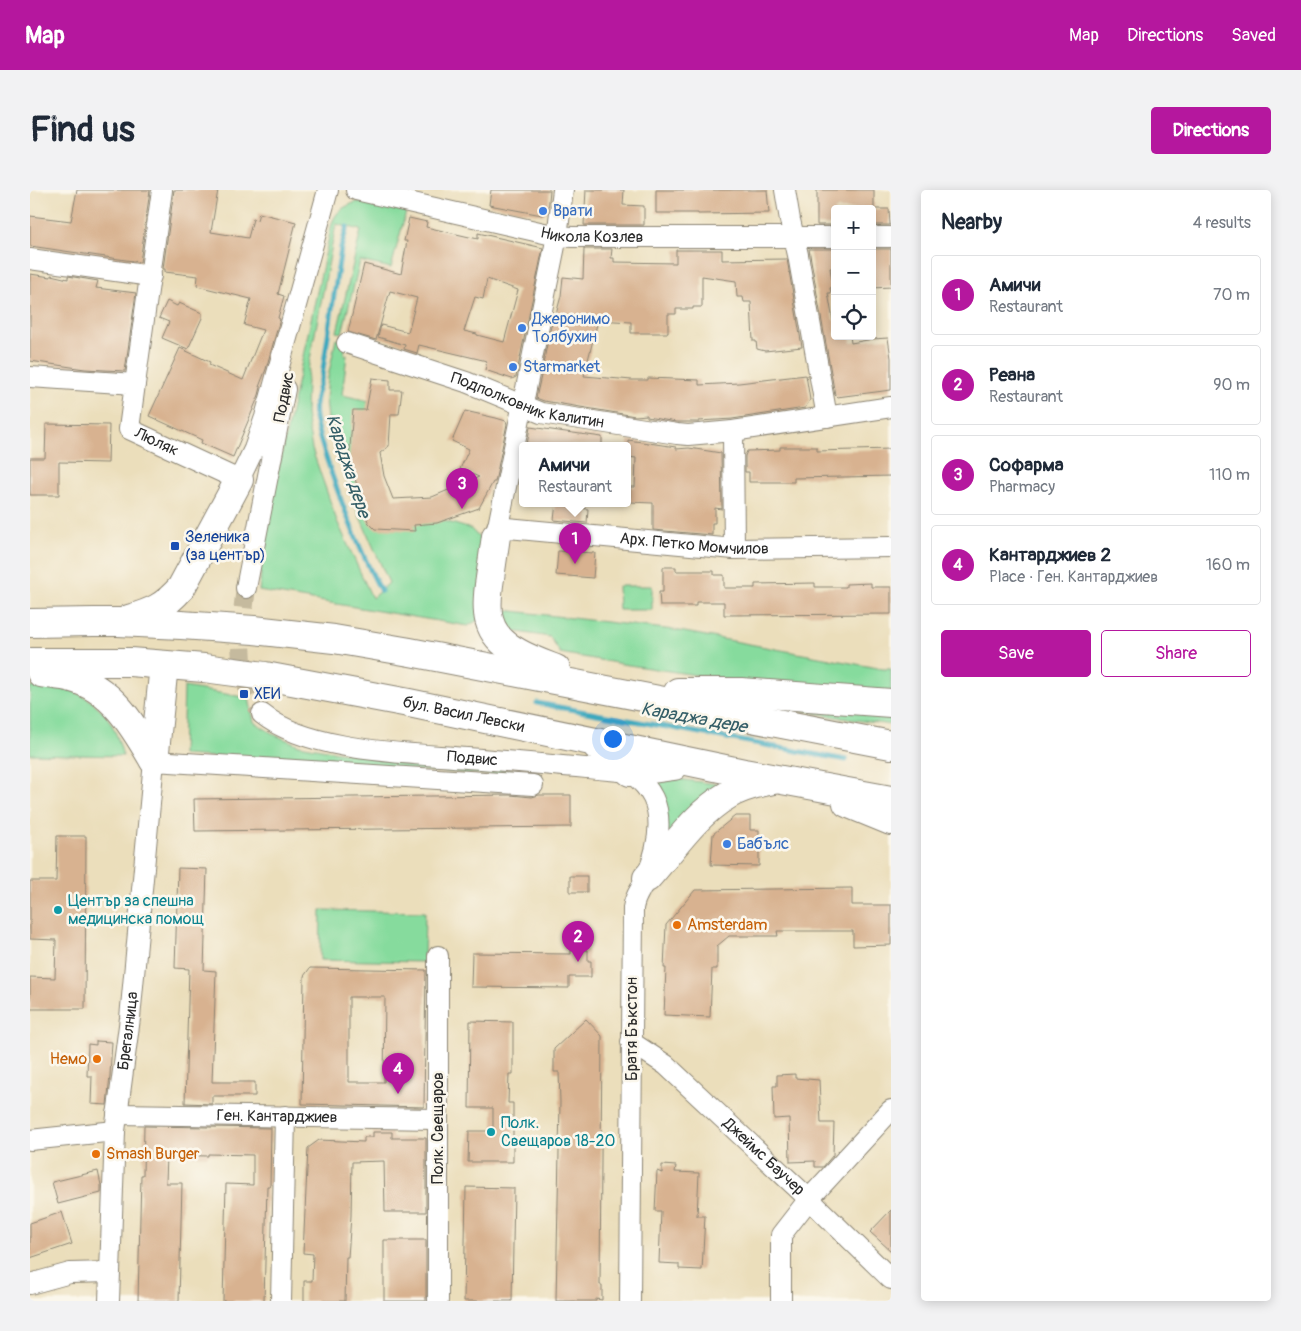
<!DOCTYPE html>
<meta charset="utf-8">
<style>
body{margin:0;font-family:Pangolin,sans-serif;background:#f2f2f3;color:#1f2937}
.controls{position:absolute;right:15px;top:15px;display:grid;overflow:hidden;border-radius:5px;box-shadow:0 2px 12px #0003}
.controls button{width:45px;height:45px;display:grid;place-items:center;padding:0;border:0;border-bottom:1px solid #e0e1e3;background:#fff;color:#1f2937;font:25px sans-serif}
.you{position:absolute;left:582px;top:548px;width:18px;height:18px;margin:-12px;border:4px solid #fff;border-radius:50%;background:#1a73e8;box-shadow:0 0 0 8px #1a73e833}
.badge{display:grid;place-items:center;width:32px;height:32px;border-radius:50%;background:#b5179e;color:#fff;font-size:16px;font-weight:700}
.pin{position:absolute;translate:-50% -41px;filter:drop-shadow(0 1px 2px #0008)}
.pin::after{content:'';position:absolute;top:26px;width:18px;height:15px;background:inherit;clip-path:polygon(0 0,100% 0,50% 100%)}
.popup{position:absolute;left:489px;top:252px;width:112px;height:65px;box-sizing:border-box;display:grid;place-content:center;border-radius:5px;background:#fff;filter:drop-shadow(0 1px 4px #0005);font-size:16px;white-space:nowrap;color:#747a83}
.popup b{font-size:19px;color:#1f2937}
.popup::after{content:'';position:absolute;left:50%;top:100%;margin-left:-10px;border:10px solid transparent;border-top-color:#fff}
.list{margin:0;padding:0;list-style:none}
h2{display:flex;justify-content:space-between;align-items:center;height:65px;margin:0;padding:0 20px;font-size:21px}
h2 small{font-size:16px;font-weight:400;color:#747a83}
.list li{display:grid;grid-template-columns:32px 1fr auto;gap:15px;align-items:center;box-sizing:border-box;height:80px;margin:0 10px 10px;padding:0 10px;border:1px solid #e0e1e3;border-radius:5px}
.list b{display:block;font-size:19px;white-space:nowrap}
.list p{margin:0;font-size:16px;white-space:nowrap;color:#747a83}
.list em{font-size:16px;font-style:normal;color:#747a83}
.actions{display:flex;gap:10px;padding:15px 20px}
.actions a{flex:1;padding:11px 0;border:1px solid #b5179e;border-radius:5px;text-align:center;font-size:18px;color:#b5179e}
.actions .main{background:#b5179e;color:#fff}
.icon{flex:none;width:28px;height:28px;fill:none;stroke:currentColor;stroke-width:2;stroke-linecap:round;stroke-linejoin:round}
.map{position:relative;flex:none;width:861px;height:1111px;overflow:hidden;border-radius:5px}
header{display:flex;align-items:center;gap:30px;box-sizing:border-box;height:70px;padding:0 25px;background:#b5179e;color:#fff}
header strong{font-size:24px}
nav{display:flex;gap:28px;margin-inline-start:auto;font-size:18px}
.intro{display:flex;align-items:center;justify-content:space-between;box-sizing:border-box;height:120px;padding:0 30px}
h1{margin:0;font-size:35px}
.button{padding:12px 22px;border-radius:5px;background:#b5179e;color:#fff;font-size:18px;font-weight:700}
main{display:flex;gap:30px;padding:0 30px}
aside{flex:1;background:#fff;border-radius:5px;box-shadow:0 2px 12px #0003}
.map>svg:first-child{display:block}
</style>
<header>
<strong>Map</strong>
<nav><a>Map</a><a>Directions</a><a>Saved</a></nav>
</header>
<div class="intro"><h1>Find us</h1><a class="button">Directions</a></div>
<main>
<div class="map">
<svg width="861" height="1111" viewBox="0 0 861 1111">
<rect width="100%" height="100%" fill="#fbf7ec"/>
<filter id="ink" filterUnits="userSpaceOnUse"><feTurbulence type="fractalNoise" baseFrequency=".02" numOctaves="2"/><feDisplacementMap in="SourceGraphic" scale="10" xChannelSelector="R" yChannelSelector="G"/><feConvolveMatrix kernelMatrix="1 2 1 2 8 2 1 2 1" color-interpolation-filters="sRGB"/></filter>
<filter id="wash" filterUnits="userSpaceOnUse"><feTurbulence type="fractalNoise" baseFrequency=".0096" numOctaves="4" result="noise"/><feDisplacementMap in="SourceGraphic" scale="20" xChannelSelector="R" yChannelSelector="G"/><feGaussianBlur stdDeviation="1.12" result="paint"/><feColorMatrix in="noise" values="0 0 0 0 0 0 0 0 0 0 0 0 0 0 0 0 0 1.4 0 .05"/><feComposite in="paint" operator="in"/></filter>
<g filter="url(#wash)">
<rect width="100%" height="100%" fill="#ebdebb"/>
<g fill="#86db9d" stroke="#588364">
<path d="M326 12H335L376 22 361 78 330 71 312 143 307 142 331 40 306 34 278 180 277 188 276 224 282 259 307 331 342 408 359 393 327 320 299 239 296 209 298 187 306 149 316 151 314 165H317L312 205 339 211 342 268 363 327 408 329 441 339 453 352 448 430 438 436 229 401 231 383 226 382 302 33C307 20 314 17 326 12Z"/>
<path d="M588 396H622V420H589Z"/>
<path d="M474 420 644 440 853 479H861V507L706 491 592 474 530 463 520 447 482 441 473 429Z"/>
<path d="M0 497C10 497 21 496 31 498 56 503 77 520 86 544 89 551 91 559 93 566L0 564Z"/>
<path d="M154 497 219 508 224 532 245 545 269 555 308 562 510 583 511 588 152 565Z"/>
<path d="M741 514 861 523V535L811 528Z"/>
<path d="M615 585 687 594 689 599 631 666Z"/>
<path d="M291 720 395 722 394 772 290 770Z"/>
</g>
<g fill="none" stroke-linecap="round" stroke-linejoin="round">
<g stroke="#3ea9be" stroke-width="5">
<path d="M317 37 311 58 292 186C288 199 283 213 285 227 288 247 296 266 302 285 316 325 331 364 351 401"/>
<path d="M507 513 816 570"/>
</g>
</g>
<g id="blocks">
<g fill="#d8b290" fill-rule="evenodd">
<path d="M47 0H120L110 72 0 56V26L41 31Z"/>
<path d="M144 0H188L181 42 218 48 223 29 227 30 229 23 266 32 248 104 254 106 248 128 250 129 236 179 229 197H231L229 205 203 267 171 253 172 250 119 226 150 158 180 172 179 175 213 190 233 140 214 135 221 109 167 96 168 86 135 82V79H133Z"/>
<path d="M461 0H520L518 21 512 25 459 15Z"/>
<path d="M556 0H594L593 15 614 16V35H554Z"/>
<path d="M626 0H737L739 23 668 24V23H626Z"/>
<path d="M787 0H844V19H805V35H787Z"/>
<path d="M842 19H859L860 35H842Z"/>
<path d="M379 28 397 32 396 37 448 49V43L513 58 486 187 482 189 455 180 457 171 389 155 387 163 374 159 375 155 348 147 351 135 378 142 387 108 360 101 346 150 318 142 334 74 371 84 377 51H374ZM457 89 488 100 474 152 447 145V144L434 141 445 107 453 109Z"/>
<path d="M554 59H582L581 68H584V72L646 73V60H692V70L757 69 772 157 735 161 727 159 726 151H723L721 112H714L713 107H707L706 91 672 86V117H663V119H646V124H638V143H601V132L568 130 554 186 602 190H618V188L669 190V195L709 193 776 185 780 210 775 218 702 229 669 231V232H646L617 227V225L605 226 514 211 506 208 514 173 513 174 522 131 524 132 531 106 533 87 553 89Z"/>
<path d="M779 59H805V78H800L803 97 800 98 801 103H798L803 130H805V146H820L821 153 843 149 858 148 861 168V200L807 207 805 205Z"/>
<path d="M842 59H861V97L842 98Z"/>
<path d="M0 84 21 87V85L38 89V86L68 91 66 98 106 103 95 181 55 179 0 171Z"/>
<path d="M137 111 147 116 149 113 172 123V128L158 159 132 148 139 132 129 128Z"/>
<path d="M342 188 360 190V200H372L369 224H361L359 256 350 263 354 286 363 309 402 307 449 287 430 279 439 259 422 251 435 221 466 228 476 231 477 234 465 292H463L449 318 407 333 384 335 385 341 345 339 338 332 319 269 323 220H336Z"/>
<path d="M16 234 79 235 78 273 29 272V305H0V268H15Z"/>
<path d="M500 237 572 247V255H497Z"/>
<path d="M598 250 646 257V259L659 258 691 263 692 319 685 318V333H682V345L623 340V313L600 312V297H605L606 268 598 267Z"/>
<path d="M750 257H787V261L861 259V286L764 288V292H719V282H715V266L717 261 750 260Z"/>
<path d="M526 313H549L548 318 558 319 557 333 524 330Z"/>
<path d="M528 361 565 363 563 388 526 385Z"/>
<path d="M633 377H646V381H684V385H694V398H725V394L785 393V397H816V394L841 393V397H861V424L694 425V412H666V416H630L629 402H633Z"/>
<path d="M480 605 502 607 509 605H541V637L165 641 164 609Z"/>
<path d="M705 626H720V640H729V676L681 675 683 644Z"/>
<path d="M27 646H56L55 819H0V787L25 788 26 750 0 749V691H26Z"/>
<path d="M148 678 177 679 174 780 186 781 182 892H225V906H182V914L155 913 159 779 145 778Z"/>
<rect x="540" y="686" width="17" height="16"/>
<path d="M822 698V715H861V755L823 756V741H747L748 746H699L687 756V779H682L680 827 634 825 636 778H634L636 735 665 700Z"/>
<path d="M541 760H558V771H561V787H539V798L441 797 442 763 541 764Z"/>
<path d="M280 778 396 780 394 917 272 914 274 786ZM319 807H355L354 892H319Z"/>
<path d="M556 829 572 846 570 1095H572V1110L566 1109V1111H526L530 912 529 882H524V859Z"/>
<path d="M440 831 483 832V884H479L478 913H483V972H438L439 941H463V918H439Z"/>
<path d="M66 851 82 852 80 885 77 915 61 914 62 886H57L58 854 66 855Z"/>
<path d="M765 884V888L789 890 791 933H804L803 965 793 977H785V971L760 972 759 928 744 929 743 896H747V885Z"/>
<path d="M114 936 241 938 240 996H237L234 1111H193L196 994 223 995V965L178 964V966L137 965 136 993H152L149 1111H108L111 985H113Z"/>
<path d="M343 942H362V948H396V1022H355L354 971 322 972 321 1026 318 1067H316L315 1111H274V1091H282L283 1064 273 1063 278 958 289 950 334 952V947H343Z"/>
<path d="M632 975 646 976 645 982 669 983 667 1026H675L672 1080 649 1079V1074L629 1073 631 1021H625L627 981 632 983Z"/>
<path d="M68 981 71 995V1003L28 1014 22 992Z"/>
<path d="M436 997 484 998 482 1111H434Z"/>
<path d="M861 1020V1061L840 1042Z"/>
<path d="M32 1022 42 1054 0 1068V1033Z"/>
<rect x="354" y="1050" width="42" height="61"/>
</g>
</g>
</g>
<g filter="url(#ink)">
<use href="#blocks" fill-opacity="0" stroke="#8b8473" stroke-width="1"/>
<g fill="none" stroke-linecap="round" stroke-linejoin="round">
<path stroke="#c5ba9e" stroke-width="20" stroke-dasharray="20 10" stroke-linecap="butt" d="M216 398C212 429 208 458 215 489 218 501 226 513 232 524"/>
<g stroke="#8b8473" stroke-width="22">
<g id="minor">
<path id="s1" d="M326 0 527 46 542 47H805"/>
<path d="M755 0 760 30 768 65 797 227"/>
<path d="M842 47H861"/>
<path d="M0 69 121 86"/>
<path id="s2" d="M317 153 436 192 511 223 647 244 658 245 703 241 861 217"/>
<path id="s3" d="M0 187 105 194 99 239 209 290 224 259 235 227 298 0"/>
<path d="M105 194 132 0"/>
<path d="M703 241 704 359"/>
<path id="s4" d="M467 337 704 359 861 357"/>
<path d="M466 346 527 46 533 0"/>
<path d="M216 398 255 199"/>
<path id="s5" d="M232 524C279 562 378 563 437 568 491 572 546 577 600 582 609 589 618 597 623 608 634 631 626 663 617 686 616 691 612 695 610 700 607 705 604 712 603 718L600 1111"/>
<path d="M408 766V1111"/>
<path id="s6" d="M601 852 636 875 779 1009 861 1089"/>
<path id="s7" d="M87 924 407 929"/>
<path d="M0 950 85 941"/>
<path d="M0 1094 40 1083 79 1082"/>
<path id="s8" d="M79 1111 85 941 100 828 124 571 503 595"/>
<path d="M251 1111 255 926"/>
<path d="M751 1111V1045L779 1009 861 920"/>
</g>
</g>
<g stroke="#8b8473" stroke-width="30">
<g id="highway">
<path d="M466 346C464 360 462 374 460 388 455 420 454 444 487 462 499 469 513 474 526 479"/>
<path d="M99 429C123 422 134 417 151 398L209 290"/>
<path d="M0 433 64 432H88L151 435 224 440 304 449 380 462 861 555"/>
<path id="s9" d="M0 472H100L174 478 235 486 379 513 714 583 861 610"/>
<path d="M11 483C21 485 32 485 42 488 83 499 104 537 124 571"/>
<path d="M648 502H711L861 513"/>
<path d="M567 556 585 569 600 582 644 576"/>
<path d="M124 571 134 475"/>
<path d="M817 613 861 631"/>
<path d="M617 688C643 659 665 624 698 605 711 597 728 593 743 590"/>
</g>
</g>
<use href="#minor" stroke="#fff" stroke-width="20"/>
<use href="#highway" stroke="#fff" stroke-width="28"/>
</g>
</g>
<g fill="#3f7fe0" stroke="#fbf7ec" stroke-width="2">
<circle cx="513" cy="21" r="5"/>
<circle cx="492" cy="138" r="5"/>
<circle cx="483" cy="177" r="5"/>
<circle cx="697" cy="654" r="5"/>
</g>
<g fill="#1a4fb4" stroke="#fbf7ec" stroke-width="2">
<rect x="140" y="351" width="10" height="10" rx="2.5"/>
<rect x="209" y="499" width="10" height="10" rx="2.5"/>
</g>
<g fill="#0f9aa8" stroke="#fbf7ec" stroke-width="2">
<circle cx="28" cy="720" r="5"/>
<circle cx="461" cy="942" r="5"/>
</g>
<g fill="#e8710a" stroke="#fbf7ec" stroke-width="2">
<circle cx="647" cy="735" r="5"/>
<circle cx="67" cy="869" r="5"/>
<circle cx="66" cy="964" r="5"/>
</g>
<g text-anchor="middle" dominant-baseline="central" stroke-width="5" stroke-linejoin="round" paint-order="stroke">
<g font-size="16" fill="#366cbe" stroke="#fbf7ec" text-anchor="start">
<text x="523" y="21">Врати</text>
<text x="502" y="129">Джеронимо<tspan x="502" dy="18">Толбухин</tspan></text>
<text x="493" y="177">Starmarket</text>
<text x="707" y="654">Бабълс</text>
</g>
<g font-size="16" fill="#2b2b2b" stroke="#fbf7ec">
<text stroke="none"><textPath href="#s1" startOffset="241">Никола Козлев</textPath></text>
<text transform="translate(254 207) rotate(-79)">Подвис</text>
<text stroke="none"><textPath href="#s2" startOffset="190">Подполковник Калитин</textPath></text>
<text stroke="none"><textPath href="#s3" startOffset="181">Люляк</textPath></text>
<text stroke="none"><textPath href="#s4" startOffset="198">Арх. Петко Момчилов</textPath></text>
<text stroke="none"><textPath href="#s9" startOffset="438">бул. Васил Левски</textPath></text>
<text stroke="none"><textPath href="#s5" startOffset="218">Подвис</textPath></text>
<text transform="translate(602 839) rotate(-90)">Братя Бъкстон</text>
<text stroke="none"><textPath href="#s8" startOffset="271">Брегалница</textPath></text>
<text stroke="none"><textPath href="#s7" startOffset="160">Ген. Кантарджиев</textPath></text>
<text transform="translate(408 938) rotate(-90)">Полк. Свещаров</text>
<text stroke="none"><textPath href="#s6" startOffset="176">Джеймс Баучер</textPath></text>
</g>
<g font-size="16" fill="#164399" stroke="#fbf7ec" text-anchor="start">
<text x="155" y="347">Зеленика<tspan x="155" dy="18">(за център)</tspan></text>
<text x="224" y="504">ХЕИ</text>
</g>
<g font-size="16" fill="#0d838f" stroke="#fbf7ec" text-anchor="start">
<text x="38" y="711">Център за спешна<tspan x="38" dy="18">медицинска помощ</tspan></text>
<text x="471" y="933">Полк.<tspan x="471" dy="18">Свещаров 18-20</tspan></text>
</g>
<g font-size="16" fill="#c56008" stroke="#fbf7ec" text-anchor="start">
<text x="657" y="735">Amsterdam</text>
<text x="57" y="869" text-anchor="end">Немо</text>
<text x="76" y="964">Smash Burger</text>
</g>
<g font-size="18" font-style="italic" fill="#335d66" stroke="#fbf7ec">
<text transform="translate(318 276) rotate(72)">Караджа дере</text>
<text transform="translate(664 528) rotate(10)">Караджа дере</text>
</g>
</g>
</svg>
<div class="controls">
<button>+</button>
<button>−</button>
<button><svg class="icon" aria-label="locate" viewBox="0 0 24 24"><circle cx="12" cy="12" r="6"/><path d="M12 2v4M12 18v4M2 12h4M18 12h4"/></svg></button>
</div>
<div class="you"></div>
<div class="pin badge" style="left:545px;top:374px">1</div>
<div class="popup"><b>Амичи</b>Restaurant</div>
<div class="pin badge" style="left:548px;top:772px">2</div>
<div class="pin badge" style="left:432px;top:319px">3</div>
<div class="pin badge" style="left:368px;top:904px">4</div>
</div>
<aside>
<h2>Nearby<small>4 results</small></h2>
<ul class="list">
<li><span class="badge">1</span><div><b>Амичи</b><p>Restaurant</p></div><em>70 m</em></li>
<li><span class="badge">2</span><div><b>Реана</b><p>Restaurant</p></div><em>90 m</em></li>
<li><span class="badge">3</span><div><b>Софарма</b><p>Pharmacy</p></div><em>110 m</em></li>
<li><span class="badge">4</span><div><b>Кантарджиев 2</b><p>Place · Ген. Кантарджиев</p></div><em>160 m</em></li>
</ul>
<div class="actions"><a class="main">Save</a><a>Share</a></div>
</aside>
</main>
